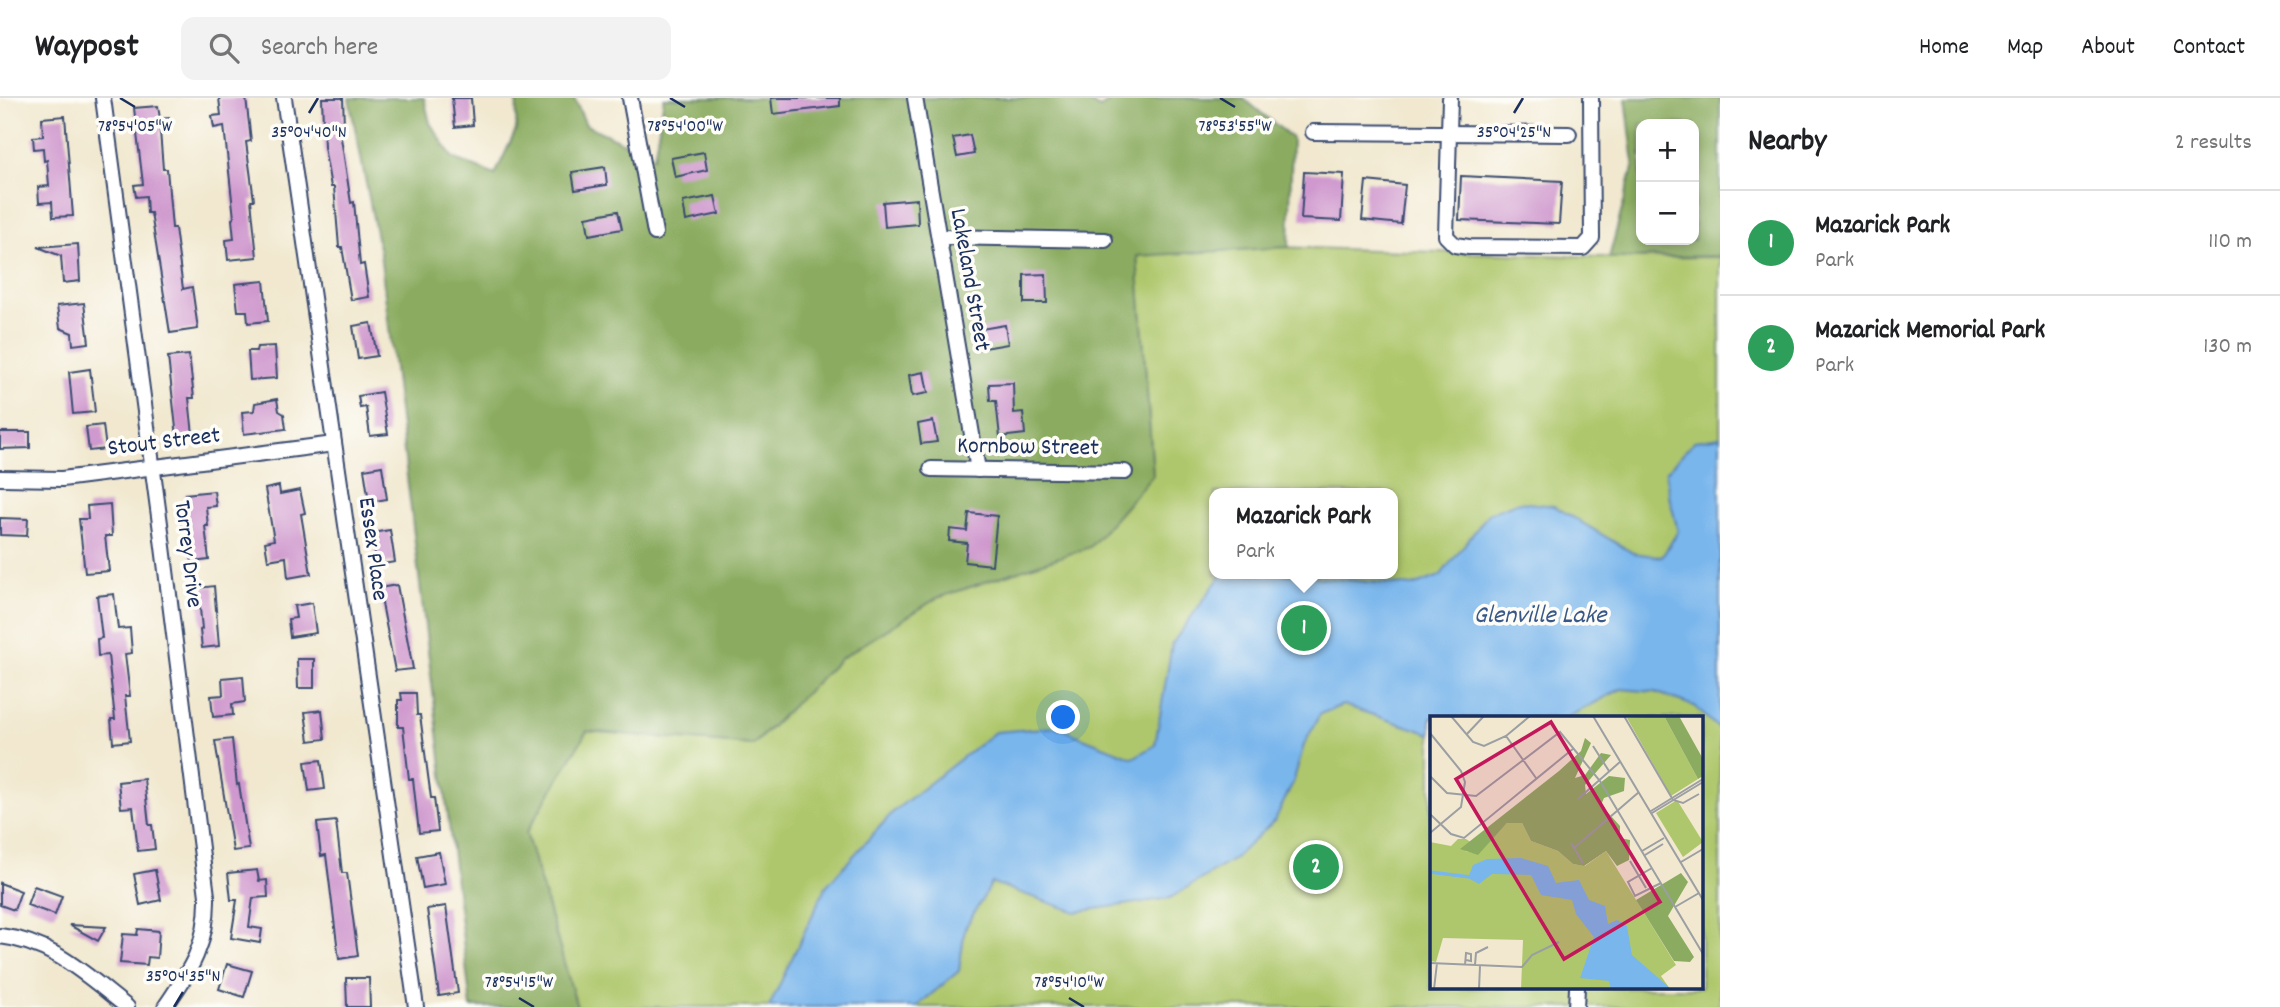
<!DOCTYPE html>
<meta charset="utf-8">
<style>
body{margin:0;font-family:Dekko,sans-serif;background:#f2f2f2;color:#202124}
.controls{position:absolute;right:21px;top:21px;display:grid;overflow:hidden;border-radius:14px;box-shadow:0 4px 10px #0003}
.controls button{width:63px;height:63px;display:grid;place-items:center;padding:0;border:0;border-bottom:2px solid #e0e0e0;background:#fff;color:#202124;font:35px sans-serif}
.you{position:absolute;left:1064px;top:620px;width:24px;height:24px;margin:-18px;border:5px solid #fff;border-radius:50%;background:#1a73e8;box-shadow:0 0 0 10px #1a73e833}
.badge{display:grid;place-items:center;width:46px;height:46px;border-radius:50%;background:#1f6fb2;color:#fff;font-size:23px;font-weight:700}
.pin{position:absolute;translate:-50% -50%;border:4px solid #fff;box-shadow:0 2px 7px #0006}
.popup{position:absolute;left:1209px;top:390px;width:189px;height:91px;box-sizing:border-box;display:grid;place-content:center;border-radius:14px;background:#fff;filter:drop-shadow(0 2px 5px #0005);font-size:23px;white-space:nowrap;color:#757577}
.popup b{font-size:26px;color:#202124}
.popup::after{content:'';position:absolute;left:50%;top:100%;margin-left:-14px;border:14px solid transparent;border-top-color:#fff}
.list{margin:0;padding:0;list-style:none}
h2{display:flex;justify-content:space-between;align-items:center;height:91px;margin:0;padding:0 28px;font-size:30px}
h2 small{font-size:23px;font-weight:400;color:#757577}
.list li{display:grid;grid-template-columns:46px 1fr auto;gap:21px;align-items:center;box-sizing:border-box;height:105px;padding:0 28px;border-top:2px solid #e0e0e0}
.list b{display:block;font-size:26px;white-space:nowrap}
.list p{margin:0;font-size:23px;white-space:nowrap;color:#757577}
.list em{font-size:23px;font-style:normal;color:#757577}
.icon{flex:none;width:38px;height:38px;fill:none;stroke:currentColor;stroke-width:2;stroke-linecap:round;stroke-linejoin:round}
.map{position:relative;flex:none;width:1720px;height:909px;overflow:hidden}
header{display:flex;align-items:center;gap:42px;box-sizing:border-box;height:98px;padding:0 35px;background:#fff;border-bottom:2px solid #e0e0e0}
header strong{font-size:33px}
nav{display:flex;gap:38px;margin-inline-start:auto;font-size:24px}
.search{width:490px;height:63px;background:#f2f2f2;display:flex;align-items:center;gap:18px;box-sizing:border-box;padding:0 24px;border-radius:14px;color:#757577;font-size:26px}
main{display:flex}
aside{flex:1;background:#fff}
.map>svg:first-child{display:block}
</style>
<header>
<strong>Waypost</strong>
<div class="search"><svg class="icon" aria-label="search" viewBox="0 0 24 24"><circle cx="10" cy="10" r="6"/><path d="M15 15l6 6"/></svg>Search here</div>
<nav><a>Home</a><a>Map</a><a>About</a><a>Contact</a></nav>
</header>
<main>
<div class="map">
<svg width="1720" height="909" viewBox="0 0 1720 909">
<rect width="100%" height="100%" fill="#fdfcf7"/>
<filter id="ink" filterUnits="userSpaceOnUse"><feTurbulence type="fractalNoise" baseFrequency=".0143" numOctaves="2"/><feDisplacementMap in="SourceGraphic" scale="14" xChannelSelector="R" yChannelSelector="G"/><feConvolveMatrix kernelMatrix="1 2 1 2 8 2 1 2 1" color-interpolation-filters="sRGB"/></filter>
<filter id="wash" filterUnits="userSpaceOnUse"><feTurbulence type="fractalNoise" baseFrequency=".00686" numOctaves="4" result="noise"/><feDisplacementMap in="SourceGraphic" scale="28" xChannelSelector="R" yChannelSelector="G"/><feGaussianBlur stdDeviation="1.57" result="paint"/><feColorMatrix in="noise" values="0 0 0 0 0 0 0 0 0 0 0 0 0 0 0 0 0 1.4 0 .05"/><feComposite in="paint" operator="in"/></filter>
<g filter="url(#wash)">
<rect width="100%" height="100%" fill="#f1e8cf"/>
<path fill="#afc76c" stroke="#657b65" stroke-width="2" fill-rule="evenodd" d="M1276 149 1635 160 1720 159V909H577L526 735 587 633 753 647 840 561 937 500 1090 449 1153 377 1137 157ZM1215 395H1393V476H1215ZM1431 620H1701V890H1431Z"/>
<g fill="#8bac60" stroke="#536e5f" stroke-width="2" fill-rule="evenodd">
<path d="M349 0H424L430 25 453 60 495 77 516 32 517 0H574L586 27 654 59 664 0H1080L1100 10 1115 0H1243L1292 40 1289 149 1137 158 1153 377 1090 449 937 500 840 561 753 647 587 633 526 735 577 909H471L380 155Z"/>
<path d="M1626 0H1720V158L1609 160 1634 66ZM1641 26H1694V142H1641Z"/>
</g>
<path fill="#79b6ec" stroke="#4a72a5" stroke-width="2" d="M1720 339V632L1694 608 1655 594 1621 591 1566 620H1431V636L1343 607 1320 616 1304 647 1293 685 1275 722 1234 761 1170 800 1076 814 992 785 965 830 959 873 916 909H769L826 788 894 713 995 634 1056 629 1133 660 1155 647 1172 546 1222 476H1283L1413 488 1440 478 1489 415 1519 404 1554 408 1633 455 1662 459 1678 433 1669 398 1666 374 1694 343Z"/>
<g id="blocks">
<g fill="#cf98ce">
<path d="M219 0H246L251 43 246 44 254 102H251L257 159 228 162 226 142 234 141 232 121 234 120 224 28 214 30 212 18 221 17Z"/>
<path d="M322 0H343L344 27H339L351 105 354 104 360 167 364 166 369 199 351 202 342 149H339L334 89H331L324 49Z"/>
<path d="M452 0H471L473 27 455 29Z"/>
<path d="M771 0H840V8L773 16Z"/>
<path d="M158 8 160 21 169 20 170 32 160 33 163 71H167L172 130H175L183 191 192 189 198 231 170 235 151 115H147L146 98 136 99 134 87 143 86 134 10Z"/>
<path d="M65 18 73 118 53 119 52 104 39 105 38 89 49 88 47 62 44 63 43 50 34 51 33 39 43 38 42 20Z"/>
<path d="M970 37 974 56 957 59 953 40Z"/>
<path d="M704 54 707 72 675 79 671 60Z"/>
<path d="M605 69 607 87 575 92 572 74Z"/>
<path d="M1304 74 1344 76 1341 123 1301 121Z"/>
<path d="M1461 78 1562 83 1559 126 1459 122Z"/>
<path d="M1366 83 1405 87 1401 126 1362 122Z"/>
<path d="M715 98 719 116 686 123 683 104Z"/>
<path d="M917 101 918 126 885 129 883 104Z"/>
<path d="M618 113 622 131 589 137 586 119Z"/>
<path d="M78 146 80 183 63 185 61 158 38 149Z"/>
<path d="M1046 176 1047 205H1024V177Z"/>
<path d="M264 183 268 223 248 225 247 213H238L235 186Z"/>
<path d="M84 205 89 245 73 247 72 235 60 230 57 208Z"/>
<path d="M371 225 377 258 358 261 353 228Z"/>
<path d="M1005 227 1008 246 978 251 981 231Z"/>
<path d="M275 248 277 280 250 282 248 253H256L257 249Z"/>
<path d="M189 257 194 300H189L193 337 177 339 168 259Z"/>
<path d="M90 271 95 314 73 316 69 274Z"/>
<path d="M924 274 928 295 912 298 909 277Z"/>
<path d="M1013 285 1014 315 1023 314 1025 336 1000 339 996 303H990L989 286Z"/>
<path d="M381 294 388 336 370 338 366 309 360 310 358 298Z"/>
<path d="M277 301 279 313 284 316 286 331 244 336 242 314 254 313 255 305Z"/>
<path d="M933 323 937 344 921 346 918 326Z"/>
<path d="M103 327 106 351 89 353 86 329Z"/>
<path d="M0 334H30V350L0 351Z"/>
<path d="M382 368 387 401 369 404 364 371Z"/>
<path d="M279 388 280 396 300 392 305 415 301 416 311 476 288 480 286 459 268 462 265 444 274 442 265 391Z"/>
<path d="M214 393 216 408 206 409 208 428H205L209 462 192 464 188 430 182 431 180 412H186L185 396Z"/>
<path d="M110 406 112 438H105L109 473 85 475 79 421H88L87 408Z"/>
<path d="M969 415 997 418 992 467 965 464 967 445 949 443 950 431 967 433Z"/>
<path d="M0 420 28 421 27 438 0 437Z"/>
<path d="M390 432 395 464 377 467 372 435Z"/>
<path d="M397 487 413 571 395 573 379 490Z"/>
<path d="M214 488 219 548 202 550 200 532 202 531 198 490Z"/>
<path d="M114 496 118 531 130 530 132 555 125 556 130 598H125L130 643 113 645 111 621H115L108 557 98 558 97 541 102 540 97 498Z"/>
<path d="M312 505 316 535 290 539 288 521 296 520 294 508Z"/>
<path d="M297 561H314V590H298Z"/>
<path d="M243 578 245 604 232 606 233 617 213 619 211 598 223 597 222 580Z"/>
<path d="M401 595H416L417 617H420L431 700H434L438 733 419 735 413 681H409L403 629H398V602H402Z"/>
<path d="M322 612 325 641 309 643 305 614Z"/>
<path d="M232 641 237 687 239 686 249 751 233 753 215 643Z"/>
<path d="M321 662 325 691 309 693 305 664Z"/>
<path d="M144 681 149 727H152L155 751 138 753 133 709 121 710 118 684Z"/>
<path d="M336 723 342 775H347L358 858 339 861 326 757 321 758 317 725Z"/>
<path d="M439 754 445 786 423 790 417 758Z"/>
<path d="M155 772 161 802 140 807 134 776Z"/>
<path d="M257 772 259 783 267 782 268 799 253 800 249 829 262 831 260 845 231 840 237 802H231L228 775Z"/>
<path d="M0 785 21 793 14 812 0 807Z"/>
<path d="M34 788 62 798 55 817 27 807Z"/>
<path d="M446 808 458 895 439 898 427 811Z"/>
<path d="M69 827 106 829 98 843Z"/>
<path d="M138 831 159 833 157 860 148 859 147 867 120 865 123 836 137 837Z"/>
<path d="M227 866 252 873 244 899 219 891Z"/>
<path d="M346 880H369L370 909H347Z"/>
</g>
</g>
</g>
<g filter="url(#ink)">
<use href="#blocks" fill-opacity="0" stroke="#3b4b6f" stroke-width="2"/>
<g fill="none" stroke-linecap="round" stroke-linejoin="round">
<g stroke="#3b4b6f" stroke-width="18">
<g id="minor">
<path d="M103 0 161 433 207 798C208 846 191 871 165 909"/>
<path d="M284 0 416 909"/>
<path d="M630 0 655 135"/>
<path d="M915 0 978 372"/>
<path d="M1450 0 1446 138 1455 147 1469 149 1583 150 1592 140 1591 0"/>
<path d="M1313 34 1569 36"/>
<path d="M939 139 1105 142"/>
<path d="M931 371 1125 374"/>
<path d="M0 380 62 381 334 346"/>
<path d="M0 838C53 844 87 878 127 909"/>
<path d="M1576 909 1577 890"/>
</g>
</g>
<use href="#minor" stroke="#fff" stroke-width="14"/>
</g>
</g>
<path fill="none" stroke="#1b2f5e" stroke-width="2.5" d="M120 0 135 9M670 0 685 9M1220 0 1235 9M309 15 318 0M1514 15 1523 0M519 900 534 909M1069 900 1084 909M174 909 183 894"/>
<g text-anchor="middle" dominant-baseline="central" stroke-width="7" stroke-linejoin="round" paint-order="stroke">
<g font-size="24" fill="#1b2f5e" stroke="#fdfcf7">
<text transform="translate(969 182) rotate(80)">Lakeland Street</text>
<text transform="translate(164 345) rotate(-7)">Stout Street</text>
<text transform="translate(1028 350) rotate(1)">Kornbow Street</text>
<text transform="translate(372 451) rotate(82)">Essex Place</text>
<text transform="translate(187 456) rotate(83)">Torrey Drive</text>
</g>
<g font-size="26" font-style="italic" fill="#375889" stroke="#fdfcf7">
<text x="1540" y="518">Glenville Lake</text>
</g>
</g>
<g transform="translate(1430 618)">
<rect width="273" height="273" fill="#f1e8cf"/>
<path d="M234 0 268 63 241 80 197 2ZM247 84 273 126 253 141 226 97ZM77 107H92L101 125 128 135 143 148 155 150 176 135 246 249 231 260 240 273H91L93 224 13 222 6 246 0 245V126L21 130 28 123H36L42 127 35 135 48 138Z" fill="#afc76c"/>
<path d="M234 0H249L273 43V60L268 63ZM155 22 161 27 145 62 155 59 171 37 181 39 155 69 156 78 179 60 195 62 194 75 174 82 171 89 190 110V122L200 124 199 144 187 150 176 135 154 150 143 148 128 135 101 125 92 107H77L48 139 30 133 129 55 151 35ZM251 157 258 166 238 200 264 241 260 246 244 245 206 184Z" fill="#8bac60"/>
<path d="M91 142 118 150 126 167 149 164 159 184 175 190 178 208 187 204 197 210 202 239 241 273H181L179 265 150 262 164 221 146 198 142 184 111 179 101 159 62 158 49 168 38 162 43 149 57 143Z" fill="#79b6ec"/>
<path fill="none" stroke="#79b6ec" stroke-width="3.5" d="M0 156 40 161"/>
<path fill="none" stroke="#9b9ea2" stroke-width="2" d="M21 0 43 26 54 30 76 20 100 0M163 0 273 184M194 0 243 84 253 87 269 78M0 17 31 55 35 66 31 91 0 117M36 19 54 0M76 20 106 62M163 30 179 55M0 60 17 77 46 80 130 16 170 65 273 238M148 83 191 45M221 95 273 63M222 97 273 66M0 98 21 118 34 122 144 32M141 127 153 147M144 132 209 76M212 135 234 122M215 139 233 128M200 145 216 172M251 146 273 133M222 152 198 166 205 180 231 167M245 191 269 177M0 247 92 251 102 239 129 226M35 249 36 237 41 238V245L36 244M45 249 46 237 58 231M4 273 7 247M49 273 50 250"/>
<path fill="#c2185b" fill-opacity="0.15" stroke="#c2185b" stroke-width="3.5" d="M121 6 230 186 134 243 26 63Z"/>
<rect width="273" height="273" fill="none" stroke="#1b2f5e" stroke-width="3.5"/>
</g>
<g font-size="18" text-anchor="middle" fill="#1b2f5e" stroke="#fdfcf7" stroke-width="7" stroke-linejoin="round" paint-order="stroke">
<text x="135" y="33">78°54'05"W</text>
<text x="685" y="33">78°54'00"W</text>
<text x="1235" y="33">78°53'55"W</text>
<text x="309" y="39">35°04'40"N</text>
<text x="1514" y="39">35°04'25"N</text>
<text x="183" y="883">35°04'35"N</text>
<text x="519" y="889">78°54'15"W</text>
<text x="1069" y="889">78°54'10"W</text>
</g>
</svg>
<div class="controls">
<button>+</button>
<button>−</button>
</div>
<div class="you"></div>
<div class="pin badge" style="left:1304px;top:530px;background:#2e9e5b">1</div>
<div class="popup"><b>Mazarick Park</b>Park</div>
<div class="pin badge" style="left:1316px;top:769px;background:#2e9e5b">2</div>
</div>
<aside>
<h2>Nearby<small>2 results</small></h2>
<ul class="list">
<li><span class="badge" style="background:#2e9e5b">1</span><div><b>Mazarick Park</b><p>Park</p></div><em>110 m</em></li>
<li><span class="badge" style="background:#2e9e5b">2</span><div><b>Mazarick Memorial Park</b><p>Park</p></div><em>130 m</em></li>
</ul>
</aside>
</main>
